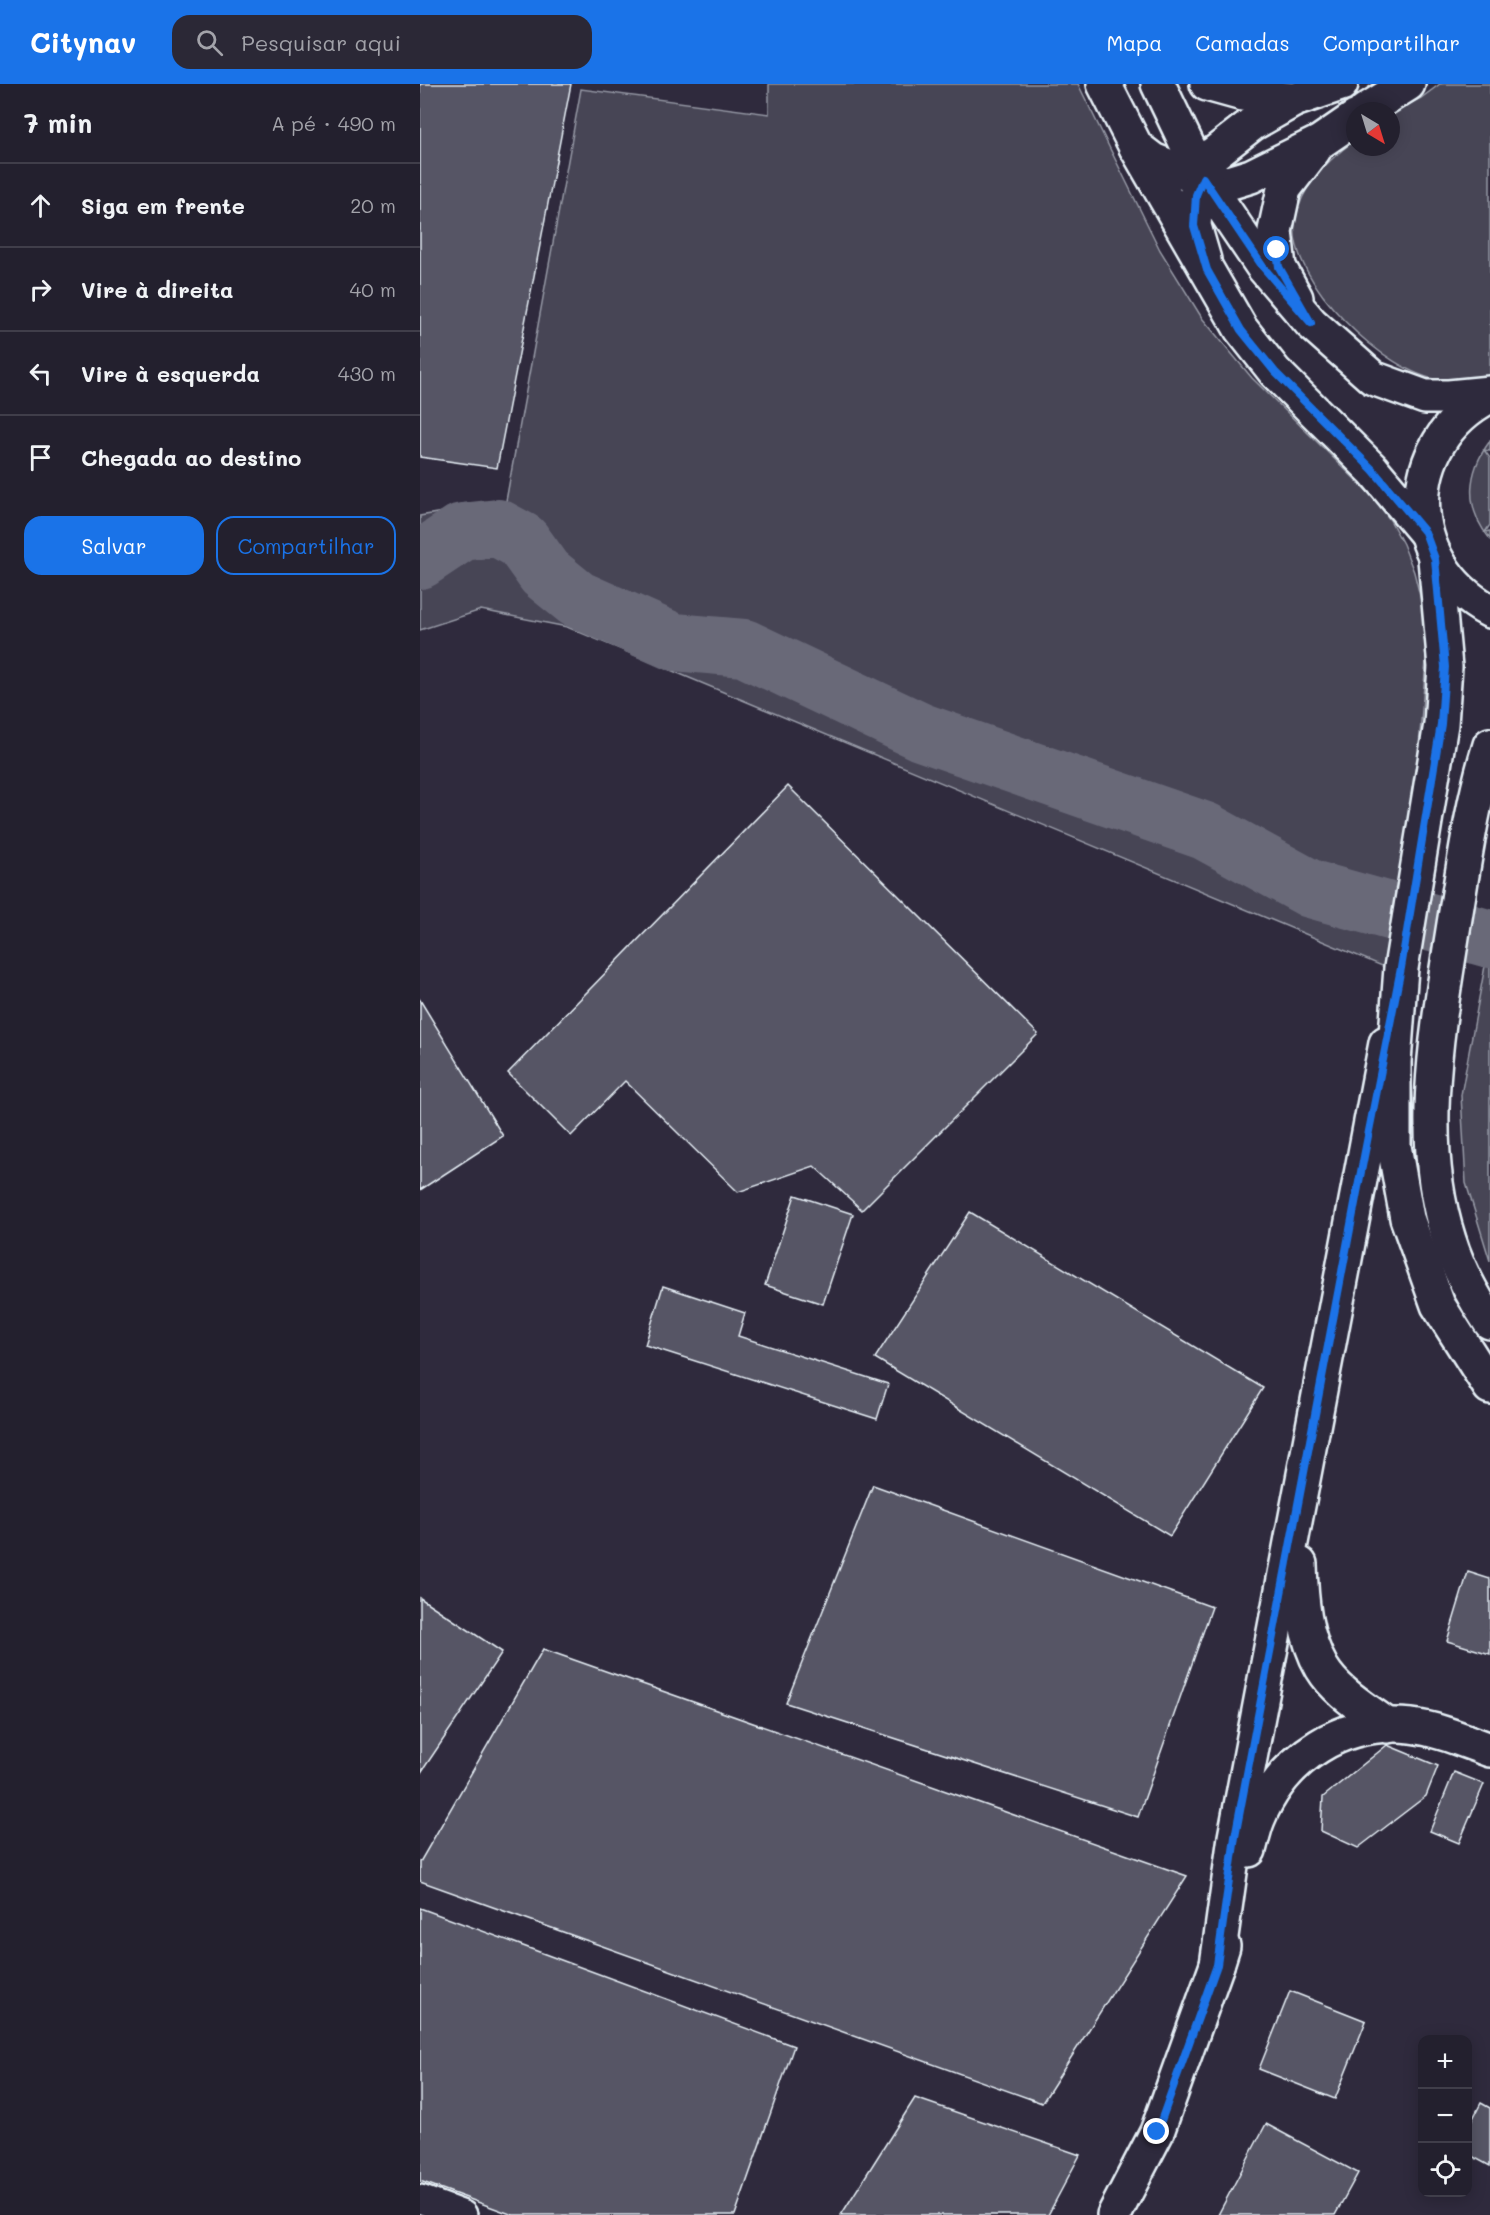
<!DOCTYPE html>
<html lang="pt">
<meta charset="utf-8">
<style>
body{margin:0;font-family:Mali,sans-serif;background:#2b2836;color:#f1f3f6}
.controls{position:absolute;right:18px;bottom:18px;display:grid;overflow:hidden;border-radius:12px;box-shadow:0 3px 15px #0003}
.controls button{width:54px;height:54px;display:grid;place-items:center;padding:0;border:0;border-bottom:2px solid #403e4a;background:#23202e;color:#f1f3f6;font:30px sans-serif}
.compass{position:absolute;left:926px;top:18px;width:54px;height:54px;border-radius:50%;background:#23202e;box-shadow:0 3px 15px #0003;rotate:142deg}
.stop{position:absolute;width:18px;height:18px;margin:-14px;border:4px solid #1a73e8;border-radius:50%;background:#fff}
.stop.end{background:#1a73e8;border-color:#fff;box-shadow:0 2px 6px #0008}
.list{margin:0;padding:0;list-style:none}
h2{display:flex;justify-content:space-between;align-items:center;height:78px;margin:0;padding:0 24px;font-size:26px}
h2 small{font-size:20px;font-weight:400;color:#a3a3aa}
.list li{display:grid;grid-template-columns:39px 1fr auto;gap:18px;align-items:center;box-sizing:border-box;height:84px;padding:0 24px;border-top:2px solid #403e4a}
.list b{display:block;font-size:22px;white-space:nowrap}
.list em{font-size:20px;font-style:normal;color:#a3a3aa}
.actions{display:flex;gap:12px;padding:18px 24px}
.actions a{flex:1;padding:14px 0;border:2px solid #1a73e8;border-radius:18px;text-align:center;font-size:21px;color:#1a73e8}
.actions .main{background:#1a73e8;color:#fff}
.icon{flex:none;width:33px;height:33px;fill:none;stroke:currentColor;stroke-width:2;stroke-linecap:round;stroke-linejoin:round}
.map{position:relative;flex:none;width:1070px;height:2131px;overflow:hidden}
header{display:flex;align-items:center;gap:36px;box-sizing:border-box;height:84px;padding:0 30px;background:#1a73e8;color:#fff}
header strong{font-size:28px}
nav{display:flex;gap:33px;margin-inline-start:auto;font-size:21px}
.search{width:420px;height:54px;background:#2b2836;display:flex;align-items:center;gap:15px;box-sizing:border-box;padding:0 21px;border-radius:18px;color:#a3a3aa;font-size:22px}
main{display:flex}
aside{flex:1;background:#23202e}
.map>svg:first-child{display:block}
</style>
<header>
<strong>Citynav</strong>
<div class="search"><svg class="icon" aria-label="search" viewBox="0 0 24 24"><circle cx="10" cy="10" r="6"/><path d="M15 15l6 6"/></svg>Pesquisar aqui</div>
<nav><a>Mapa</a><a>Camadas</a><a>Compartilhar</a></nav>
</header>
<main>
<aside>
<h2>7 min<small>A pé · 490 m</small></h2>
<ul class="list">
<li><svg class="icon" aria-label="ahead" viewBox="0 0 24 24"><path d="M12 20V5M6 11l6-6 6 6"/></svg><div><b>Siga em frente</b></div><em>20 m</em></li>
<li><svg class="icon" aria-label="right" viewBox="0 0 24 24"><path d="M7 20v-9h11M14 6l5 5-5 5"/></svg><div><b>Vire à direita</b></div><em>40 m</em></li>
<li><svg class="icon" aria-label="left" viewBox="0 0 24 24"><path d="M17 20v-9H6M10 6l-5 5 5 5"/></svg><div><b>Vire à esquerda</b></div><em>430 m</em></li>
<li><svg class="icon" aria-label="arrive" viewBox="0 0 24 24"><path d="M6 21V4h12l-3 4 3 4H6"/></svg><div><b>Chegada ao destino</b></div></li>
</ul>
<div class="actions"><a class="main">Salvar</a><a>Compartilhar</a></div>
</aside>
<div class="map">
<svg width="1070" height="2131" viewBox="0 0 1070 2131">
<rect width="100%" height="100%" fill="#2f2a3d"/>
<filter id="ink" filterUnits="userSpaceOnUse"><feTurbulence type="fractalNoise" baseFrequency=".0167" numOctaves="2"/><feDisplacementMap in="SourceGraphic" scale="12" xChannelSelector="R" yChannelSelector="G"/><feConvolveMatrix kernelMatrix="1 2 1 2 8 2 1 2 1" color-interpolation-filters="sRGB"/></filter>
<g filter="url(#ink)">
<g fill="#464455" stroke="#979aa6" stroke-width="1.5">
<path d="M349 0H658L740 166 782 234 832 294 952 412 970 436 983 460 994 488 1001 516 1007 565 995 710 967 884 147 543 61 526 0 546V432L86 417 161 5 349 30Z"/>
<path d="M1020 0H1070V292C1055 296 1036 298 1020 296 966 290 867 196 875 138 881 101 906 78 935 56V63H971V29L1001 14Z"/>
<path d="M1070 357V367L1064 366 1070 374V441L1065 448 1070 447V455C1044 424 1047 388 1070 357Z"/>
<path d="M1070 855V1177L1046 1099 1041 1011Z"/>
</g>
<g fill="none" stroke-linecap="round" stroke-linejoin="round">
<path stroke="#696978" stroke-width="58" d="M0 476 42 448 78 444 102 457 125 489 157 515 254 558 324 564 501 648 785 747 891 805 1070 855"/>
</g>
<g fill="#575565" stroke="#e8f1f8" stroke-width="1.5">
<path d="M0 0H151L77 384 0 373Z"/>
<path d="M368 702 618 950 442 1126 394 1082 318 1108 205 997 151 1052 88 989Z"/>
<path d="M0 916 83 1052 0 1106Z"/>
<path d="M375 1111 433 1130 403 1220 345 1201Z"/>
<path d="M550 1128 843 1304 750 1452 455 1274Z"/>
<path d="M243 1202 325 1229 318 1252 468 1300 457 1335 225 1261Z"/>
<path d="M453 1401 792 1523 718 1733 366 1619Z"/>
<path d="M1048 1488 1070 1495V1570L1027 1557Z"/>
<path d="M0 1514 82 1568 0 1690Z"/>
<path d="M123 1565 767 1792 622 2019 0 1797V1778Z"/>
<path d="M967 1661 1018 1682 1006 1712 938 1764 901 1747 903 1713Z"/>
<path d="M1034 1688 1064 1700 1039 1759 1010 1747Z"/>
<path d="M0 1824 374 1962 315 2131H93L0 2097Z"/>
<path d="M870 1907 946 1937 915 2015 839 1985Z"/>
<path d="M495 2014 660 2071 628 2131H421Z"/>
<path d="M1061 2019 1070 2024V2082L1048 2070V2044Z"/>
<path d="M846 2040 938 2089 915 2131H798Z"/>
</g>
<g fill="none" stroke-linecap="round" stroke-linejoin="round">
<g stroke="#e8f1f8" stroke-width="32">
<path id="minor" d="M0 2115 43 2131"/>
</g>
<g stroke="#e8f1f8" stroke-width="38">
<g id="tertiary">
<path d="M787 0 823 10 874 16 921 0"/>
<path d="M945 27 988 0"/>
<path d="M716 63 733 76 777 94 808 99 831 92 900 58 935 34"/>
<path d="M784 176 774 142 776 111 791 72 832 40 874 16"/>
<path d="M876 214 859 183 855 147 864 105 894 66"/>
<path d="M880 1480C881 1515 884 1553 902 1584 917 1609 946 1625 968 1642"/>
<path d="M829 1766C832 1755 834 1745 838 1735 864 1672 923 1635 991 1642 1018 1645 1045 1657 1070 1666"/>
<path d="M797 1881 815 1753 966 959"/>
<path d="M694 2131 737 2048 797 1881 803 1862"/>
</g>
</g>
<g stroke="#e8f1f8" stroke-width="38">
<g id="secondary">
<path d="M684 0 716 63 821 245 855 288 953 386 1005 448"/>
<path d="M738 0 783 94 843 183 891 239 953 294 1005 313H1029L1070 309"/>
</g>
</g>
<g stroke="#e8f1f8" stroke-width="38">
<g id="primary">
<path d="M1070 312C979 358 981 480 1070 527"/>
<path d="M1015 475 1025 583 1021 640 981 884 974 978V1062L987 1134 1018 1221 1070 1303"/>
<path d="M1070 661C1052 719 1044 780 1034 840 1018 942 996 1055 1029 1156 1038 1186 1053 1212 1070 1238"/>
</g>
</g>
<use href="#minor" stroke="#2f2a3d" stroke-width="27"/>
<use href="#tertiary" stroke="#2f2a3d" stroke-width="33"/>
<use href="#secondary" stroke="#2f2a3d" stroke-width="33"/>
<use href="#primary" stroke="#2f2a3d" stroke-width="33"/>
</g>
</g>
<g fill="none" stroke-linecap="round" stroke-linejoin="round" filter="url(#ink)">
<path stroke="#1a73e8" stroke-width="8" d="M737 2048 797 1881 815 1753 939 1098 981 884 1021 640 1025 583 1015 475 1005 448 953 386 855 288 821 246 787 186 774 142 776 111 783 94 843 183 891 239 859 183 857 166"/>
</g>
</svg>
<div class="controls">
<button>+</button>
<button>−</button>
<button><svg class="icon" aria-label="locate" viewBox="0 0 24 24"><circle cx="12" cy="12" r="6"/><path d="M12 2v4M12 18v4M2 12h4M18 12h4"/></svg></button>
</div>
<svg class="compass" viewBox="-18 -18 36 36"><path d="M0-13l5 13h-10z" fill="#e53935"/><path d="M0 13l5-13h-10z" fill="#a3a3aa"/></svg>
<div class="stop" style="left:857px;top:166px"></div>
<div class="stop end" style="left:737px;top:2048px"></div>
</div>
</main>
